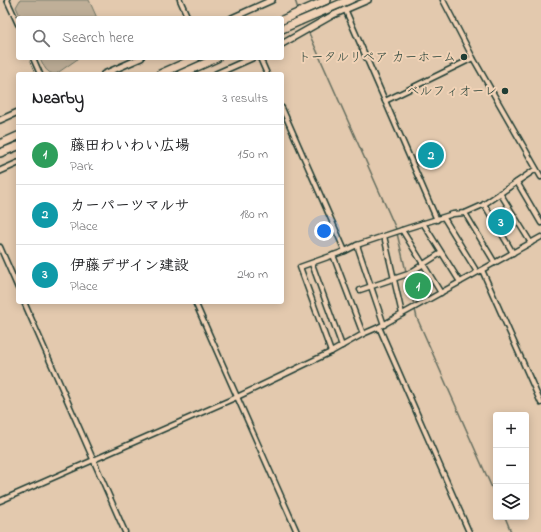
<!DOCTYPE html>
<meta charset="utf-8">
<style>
body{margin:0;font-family:"Indie Flower","Klee One",sans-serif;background:#f6f6f6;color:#202124}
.controls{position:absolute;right:12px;bottom:12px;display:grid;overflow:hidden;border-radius:4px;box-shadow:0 2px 10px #0003}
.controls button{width:36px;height:36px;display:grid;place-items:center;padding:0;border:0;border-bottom:1px solid #e0e0e0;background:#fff;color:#202124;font:20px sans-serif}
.you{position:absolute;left:324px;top:231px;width:14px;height:14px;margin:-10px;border:3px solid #fff;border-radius:50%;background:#1a73e8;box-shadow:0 0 0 6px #1a73e833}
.badge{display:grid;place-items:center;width:26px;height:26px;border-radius:50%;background:#1f3d34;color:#fff;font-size:13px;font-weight:700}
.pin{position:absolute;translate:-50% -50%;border:2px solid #fff;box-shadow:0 1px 4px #0006}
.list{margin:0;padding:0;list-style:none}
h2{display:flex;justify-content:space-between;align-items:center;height:52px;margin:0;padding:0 16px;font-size:17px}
h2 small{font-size:13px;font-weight:400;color:#757577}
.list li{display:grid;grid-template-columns:26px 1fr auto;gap:12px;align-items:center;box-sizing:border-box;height:60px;padding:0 16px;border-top:1px solid #e0e0e0}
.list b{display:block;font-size:15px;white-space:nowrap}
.list p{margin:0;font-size:13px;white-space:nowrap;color:#757577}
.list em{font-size:13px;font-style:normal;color:#757577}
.icon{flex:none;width:22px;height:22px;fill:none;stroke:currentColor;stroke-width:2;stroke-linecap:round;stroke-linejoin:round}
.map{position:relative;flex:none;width:541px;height:532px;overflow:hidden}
.search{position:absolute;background:#fff;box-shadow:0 2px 10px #0003;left:16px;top:16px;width:268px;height:44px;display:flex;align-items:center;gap:10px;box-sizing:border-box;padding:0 14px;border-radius:4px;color:#757577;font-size:15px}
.panel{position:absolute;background:#fff;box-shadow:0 2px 10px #0003;left:16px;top:72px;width:268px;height:232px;border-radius:4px}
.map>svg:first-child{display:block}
</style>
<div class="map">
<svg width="541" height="532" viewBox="0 0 541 532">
<rect width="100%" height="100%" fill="#e3c9ae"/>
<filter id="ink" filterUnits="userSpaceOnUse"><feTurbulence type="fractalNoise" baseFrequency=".025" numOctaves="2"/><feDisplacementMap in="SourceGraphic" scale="8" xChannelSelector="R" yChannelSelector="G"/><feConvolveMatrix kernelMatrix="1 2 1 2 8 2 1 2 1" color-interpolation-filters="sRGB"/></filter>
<g filter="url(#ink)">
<g fill="#bfaf98" stroke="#6f7666">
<path d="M20 0H89L97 18H21L16 7Z"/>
<path d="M40 58H79L56 74C46 74 44 66 40 58Z"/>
<path d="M417 272 430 294 415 302 408 277Z"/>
</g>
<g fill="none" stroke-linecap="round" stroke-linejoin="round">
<g stroke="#636d5e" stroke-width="1.5">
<path d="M295 0 298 9"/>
<path d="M308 31 396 229 417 318 496 497"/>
<path d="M505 517 511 532"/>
</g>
<g stroke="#1f3d34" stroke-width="7">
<g id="minor">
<path d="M7 0 18 24"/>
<path d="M180 0 188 18"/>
<path d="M443 0 473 58 541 177"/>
<path d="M342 2 437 220"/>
<path d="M33 58 40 74"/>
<path d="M260 58 267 74"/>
<path d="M385 101 473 58"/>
<path d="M282 108 345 251 357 245 384 325"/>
<path d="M517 182 541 223"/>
<path d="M500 193 531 243"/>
<path d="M484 204 513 253"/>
<path d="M465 213 495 263"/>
<path d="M444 218 477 272"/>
<path d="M423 223 460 282"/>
<path d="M402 230 441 293"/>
<path d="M384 236 402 314"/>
<path d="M357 245 408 228 453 214 465 213 483 205 536 169"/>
<path d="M0 247 18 288"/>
<path d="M333 255 363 334"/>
<path d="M312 264 342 346"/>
<path d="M482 270 541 403"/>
<path d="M360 290 408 274 441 253"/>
<path d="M24 302 125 532"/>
<path d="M195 302 297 532"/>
<path d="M379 327 469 532"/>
<path d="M331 352 300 267 345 251"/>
<path d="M0 501 237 397 331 352 363 334 379 327 541 237"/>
</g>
</g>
<g stroke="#1f3d34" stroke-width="8">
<g id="tertiary">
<path d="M232 18 272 0"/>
<path d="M282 44 333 15 368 0"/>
<path d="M104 74 141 58"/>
<path d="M216 74 252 58"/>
<path d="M0 120 18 112"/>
<path d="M0 171 18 163"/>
</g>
</g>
<g stroke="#1f3d34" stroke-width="10">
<g id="motorway">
<path d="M282 20 327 0"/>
<path d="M282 29 300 21"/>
<path d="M160 74 196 58"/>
<path d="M181 74 217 58"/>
<path d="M0 144 18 136"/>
<path d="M0 153 18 146"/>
</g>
</g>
<use href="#minor" stroke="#f0d2b6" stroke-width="4"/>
<use href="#tertiary" stroke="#f0d2b6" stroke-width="5"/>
<use href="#motorway" stroke="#f0d2b6" stroke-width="7"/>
<g stroke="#1f3d34" stroke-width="10" stroke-linecap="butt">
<path id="motorway-bridge" d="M300 21 349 0"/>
</g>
<use href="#motorway-bridge" stroke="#f0d2b6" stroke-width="7"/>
</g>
</g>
<g fill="#1f3d34" stroke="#f0d2b6" stroke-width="1.5">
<circle cx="464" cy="57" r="4"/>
<circle cx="505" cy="91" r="4"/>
</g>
<g text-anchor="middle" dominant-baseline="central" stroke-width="4" stroke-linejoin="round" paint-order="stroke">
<g font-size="13" fill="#1f3d34" stroke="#f0d2b6" text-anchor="end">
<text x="456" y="57">トータルリペア カーホーム</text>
<text x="497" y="91">ベルフィオーレ</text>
</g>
</g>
</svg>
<div class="controls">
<button>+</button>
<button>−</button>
<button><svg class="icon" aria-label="layers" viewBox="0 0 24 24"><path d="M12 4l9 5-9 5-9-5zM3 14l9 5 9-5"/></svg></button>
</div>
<div class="you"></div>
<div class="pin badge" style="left:418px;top:286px;background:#2e9e5b">1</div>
<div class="pin badge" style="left:431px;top:155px;background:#0f9aa8">2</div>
<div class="pin badge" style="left:501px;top:222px;background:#0f9aa8">3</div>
<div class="search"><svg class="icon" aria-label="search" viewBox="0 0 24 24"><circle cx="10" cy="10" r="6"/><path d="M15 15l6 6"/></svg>Search here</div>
<section class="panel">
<h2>Nearby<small>3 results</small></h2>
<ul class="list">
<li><span class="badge" style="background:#2e9e5b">1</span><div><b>藤田わいわい広場</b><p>Park</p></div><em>150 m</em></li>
<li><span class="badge" style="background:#0f9aa8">2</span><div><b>カーパーツマルサ</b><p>Place</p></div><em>180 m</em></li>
<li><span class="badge" style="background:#0f9aa8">3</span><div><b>伊藤デザイン建設</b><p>Place</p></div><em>240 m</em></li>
</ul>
</section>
</div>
